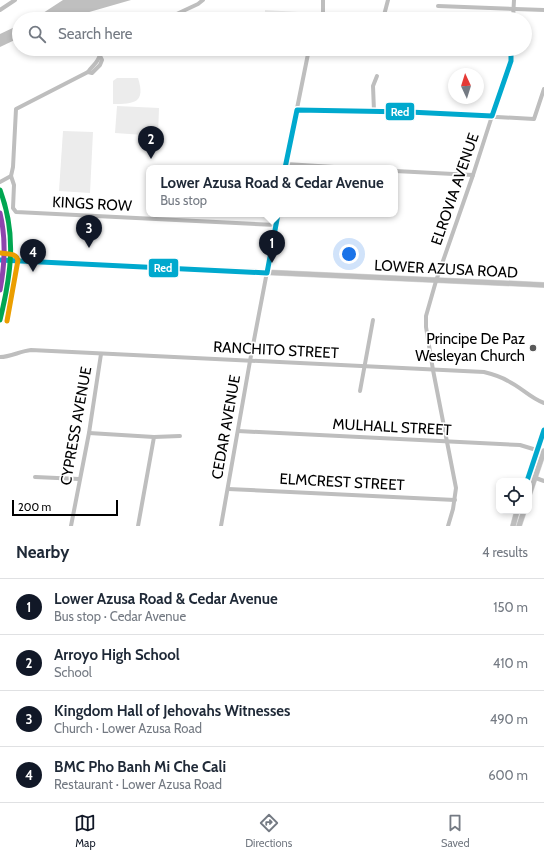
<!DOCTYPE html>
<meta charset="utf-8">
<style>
body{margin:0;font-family:Cabin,sans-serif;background:#f2f2f3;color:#1f2937}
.controls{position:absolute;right:12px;bottom:12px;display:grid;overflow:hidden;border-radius:8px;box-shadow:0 2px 6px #0003}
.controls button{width:36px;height:36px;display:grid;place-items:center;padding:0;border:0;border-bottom:1px solid #e0e1e3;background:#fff;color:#1f2937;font:20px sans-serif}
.compass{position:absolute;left:448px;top:68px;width:36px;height:36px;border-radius:50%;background:#fff;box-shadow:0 2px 6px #0003;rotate:356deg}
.scale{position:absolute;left:12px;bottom:10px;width:106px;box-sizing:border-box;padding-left:4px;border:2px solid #000;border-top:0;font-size:11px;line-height:14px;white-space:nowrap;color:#000;-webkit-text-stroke:3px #fff;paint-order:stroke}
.you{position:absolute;left:349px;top:254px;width:14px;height:14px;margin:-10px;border:3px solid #fff;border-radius:50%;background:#1a73e8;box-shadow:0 0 0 6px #1a73e833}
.badge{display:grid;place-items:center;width:26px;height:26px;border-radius:50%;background:#111827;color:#fff;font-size:13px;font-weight:700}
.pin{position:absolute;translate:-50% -33px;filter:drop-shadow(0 1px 2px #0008)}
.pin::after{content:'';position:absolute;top:21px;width:14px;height:12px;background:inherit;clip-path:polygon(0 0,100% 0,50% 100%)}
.popup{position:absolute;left:146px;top:165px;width:252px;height:52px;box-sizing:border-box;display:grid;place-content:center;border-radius:8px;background:#fff;filter:drop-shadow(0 1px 3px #0005);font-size:13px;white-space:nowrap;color:#747a83}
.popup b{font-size:15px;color:#1f2937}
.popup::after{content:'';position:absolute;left:50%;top:100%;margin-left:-8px;border:8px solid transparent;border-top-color:#fff}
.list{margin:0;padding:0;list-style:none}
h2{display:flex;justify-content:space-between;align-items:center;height:52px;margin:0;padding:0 16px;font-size:17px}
h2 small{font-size:13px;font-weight:400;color:#747a83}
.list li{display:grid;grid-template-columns:26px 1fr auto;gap:12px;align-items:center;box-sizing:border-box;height:56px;padding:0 16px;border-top:1px solid #e0e1e3}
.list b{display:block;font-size:15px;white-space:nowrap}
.list p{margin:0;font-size:13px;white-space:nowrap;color:#747a83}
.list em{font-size:13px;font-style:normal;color:#747a83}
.icon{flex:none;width:22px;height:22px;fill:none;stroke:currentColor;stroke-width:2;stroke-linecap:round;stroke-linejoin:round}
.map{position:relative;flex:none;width:544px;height:526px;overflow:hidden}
.search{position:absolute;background:#fff;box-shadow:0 2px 6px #0003;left:12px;right:12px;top:12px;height:44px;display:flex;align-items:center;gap:10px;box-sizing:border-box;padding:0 14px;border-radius:22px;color:#747a83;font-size:15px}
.sheet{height:276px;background:#fff}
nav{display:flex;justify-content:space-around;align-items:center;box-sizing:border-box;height:56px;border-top:1px solid #e0e1e3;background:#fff;font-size:11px;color:#747a83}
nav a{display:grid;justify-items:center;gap:2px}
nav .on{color:#111827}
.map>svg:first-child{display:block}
</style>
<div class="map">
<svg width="544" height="526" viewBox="0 0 544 526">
<rect width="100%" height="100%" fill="#fff"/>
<g fill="#ececec">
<path d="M265 10 299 12 298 19H265Z"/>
<path d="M117 78H138C146 103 134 104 113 104V81Z"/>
<path d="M117 106 159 108 158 136 115 133Z"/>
<path d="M63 131 93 132 90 193 59 191Z"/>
</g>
<g fill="#bfbfbf">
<path d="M63 0H131L65 19H31L43 13Z"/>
<path d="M19 25V38L0 47V34Z"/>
</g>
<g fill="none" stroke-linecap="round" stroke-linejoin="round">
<g stroke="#dbdbdb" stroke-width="6">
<g id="major">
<path d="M0 190C10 214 13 242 10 269 9 286 4 303 0 320"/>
<path d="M0 213C7 237 5 262 0 287"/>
<path d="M0 260 544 285"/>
<path d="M527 481 544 430"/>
<path d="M529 495 544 451"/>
<path d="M513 526 517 511"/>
<path d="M519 526 524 511"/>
</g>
</g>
<g stroke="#bebebe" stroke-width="4">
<path d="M438 6 544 10"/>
<path d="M0 10 15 0"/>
<path d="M166 19 198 4 203 0"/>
<path d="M323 19V0"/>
<path d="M383 19 388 0"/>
<path d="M513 19 514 0"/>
<path d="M88 72C92 66 99 62 100 54L105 49"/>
<path d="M297 110 409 112 534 119 544 89"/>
<path d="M374 111 373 86 377 76"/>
<path d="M286 164 350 168"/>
<path d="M285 168 309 49"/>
<path d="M395 171 473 175"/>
<path d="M11 176 14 185 13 208 16 212 276 225"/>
<path d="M0 182 11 176 13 167 16 109 88 72 92 73 100 65 102 60 100 56"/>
<path d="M0 357C11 357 20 351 31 350L484 372C492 374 500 376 508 381 521 387 530 398 544 403"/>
<path d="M360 391 373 320"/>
<path d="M238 431 520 445 543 452"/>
<path d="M89 433 154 437 180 436"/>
<path d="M35 477 79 479"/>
<path d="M533 477 544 481"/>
<path d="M228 489 455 500"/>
<path d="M71 526 89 433 101 354"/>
<path d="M138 526 154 437"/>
<path d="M221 526 250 361 278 214"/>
<path d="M448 526 453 509 456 488 433 370 426 327V316L436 281 473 175 492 116 511 61V49"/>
</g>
<use href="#major" stroke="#bebebe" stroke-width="5"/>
<g stroke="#fff" stroke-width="8">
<g id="bus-1">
<path d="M285 168 297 110 409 112 492 116 511 61V49"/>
<path d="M0 260 267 273 278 214"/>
<path d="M527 481 544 430"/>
</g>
</g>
<g stroke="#fff" stroke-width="8">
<path id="bus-2" d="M0 190C17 235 11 275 0 320"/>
</g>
<g stroke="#fff" stroke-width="8">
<path id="bus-3" d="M0 213C6 238 5 264 0 290"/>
</g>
<g stroke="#fff" stroke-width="8">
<path id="bus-4" d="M1 253C8 254 16 253 18 260L7 321"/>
</g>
<use href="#bus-1" stroke="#00a9ce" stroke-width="5"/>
<use href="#bus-2" stroke="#00a651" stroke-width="5"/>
<use href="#bus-3" stroke="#8e44ad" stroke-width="5"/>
<use href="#bus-4" stroke="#eb9e00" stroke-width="5"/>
</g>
<circle fill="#595959" stroke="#fff" stroke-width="1.5" cx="533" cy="348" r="4"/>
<g text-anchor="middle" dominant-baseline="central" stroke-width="3.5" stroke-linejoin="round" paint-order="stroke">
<g font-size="15" fill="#000" stroke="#fff">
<text transform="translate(455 189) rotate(-71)">ELROVIA AVENUE</text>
<text transform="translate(92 204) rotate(3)">KINGS ROW</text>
<text transform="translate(446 269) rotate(3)">LOWER AZUSA ROAD</text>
<text transform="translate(276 350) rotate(3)">RANCHITO STREET</text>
<text transform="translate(76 426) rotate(-80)">CYPRESS AVENUE</text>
<text transform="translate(226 427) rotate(-80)">CEDAR AVENUE</text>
<text transform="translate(392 427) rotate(3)">MULHALL STREET</text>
<text transform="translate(342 482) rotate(3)">ELMCREST STREET</text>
</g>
<g font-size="15" fill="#000" stroke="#fff" text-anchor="end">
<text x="525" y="339">Principe De Paz<tspan x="525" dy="17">Wesleyan Church</tspan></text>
</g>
</g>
<g stroke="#fff" stroke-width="1.5">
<rect x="385" y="102" width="30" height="19" rx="4" fill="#00a9ce"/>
<rect x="148" y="258" width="31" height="20" rx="4" fill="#00a9ce"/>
</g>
<g font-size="11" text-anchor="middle" font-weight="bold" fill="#fff">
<text x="400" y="116">Red</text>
<text x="163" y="272">Red</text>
</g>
</svg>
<div class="controls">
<button><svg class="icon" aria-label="locate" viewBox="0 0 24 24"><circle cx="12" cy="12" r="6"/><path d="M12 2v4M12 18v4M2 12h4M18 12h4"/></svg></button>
</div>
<svg class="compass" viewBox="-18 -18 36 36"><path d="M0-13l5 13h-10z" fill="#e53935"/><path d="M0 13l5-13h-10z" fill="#747a83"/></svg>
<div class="scale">200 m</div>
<div class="you"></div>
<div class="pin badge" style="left:272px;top:263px">1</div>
<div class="popup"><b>Lower Azusa Road &amp; Cedar Avenue</b>Bus stop</div>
<div class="pin badge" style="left:151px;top:159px">2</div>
<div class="pin badge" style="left:89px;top:248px">3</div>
<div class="pin badge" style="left:33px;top:272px">4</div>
<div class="search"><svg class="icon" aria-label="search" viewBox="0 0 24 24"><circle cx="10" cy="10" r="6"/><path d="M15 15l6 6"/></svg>Search here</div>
</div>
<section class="sheet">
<h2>Nearby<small>4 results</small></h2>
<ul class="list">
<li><span class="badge">1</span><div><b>Lower Azusa Road &amp; Cedar Avenue</b><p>Bus stop · Cedar Avenue</p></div><em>150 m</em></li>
<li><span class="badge">2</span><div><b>Arroyo High School</b><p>School</p></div><em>410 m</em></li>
<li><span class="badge">3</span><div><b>Kingdom Hall of Jehovahs Witnesses</b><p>Church · Lower Azusa Road</p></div><em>490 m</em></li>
<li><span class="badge">4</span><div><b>BMC Pho Banh Mi Che Cali</b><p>Restaurant · Lower Azusa Road</p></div><em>600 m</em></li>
</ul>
</section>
<nav>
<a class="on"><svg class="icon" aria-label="map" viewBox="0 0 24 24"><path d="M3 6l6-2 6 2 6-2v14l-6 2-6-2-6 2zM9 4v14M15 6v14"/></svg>Map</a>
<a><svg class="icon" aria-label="directions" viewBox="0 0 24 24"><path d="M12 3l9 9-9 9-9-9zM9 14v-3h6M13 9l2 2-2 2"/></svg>Directions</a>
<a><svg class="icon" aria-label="saved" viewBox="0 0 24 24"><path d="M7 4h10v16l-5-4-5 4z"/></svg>Saved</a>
</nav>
